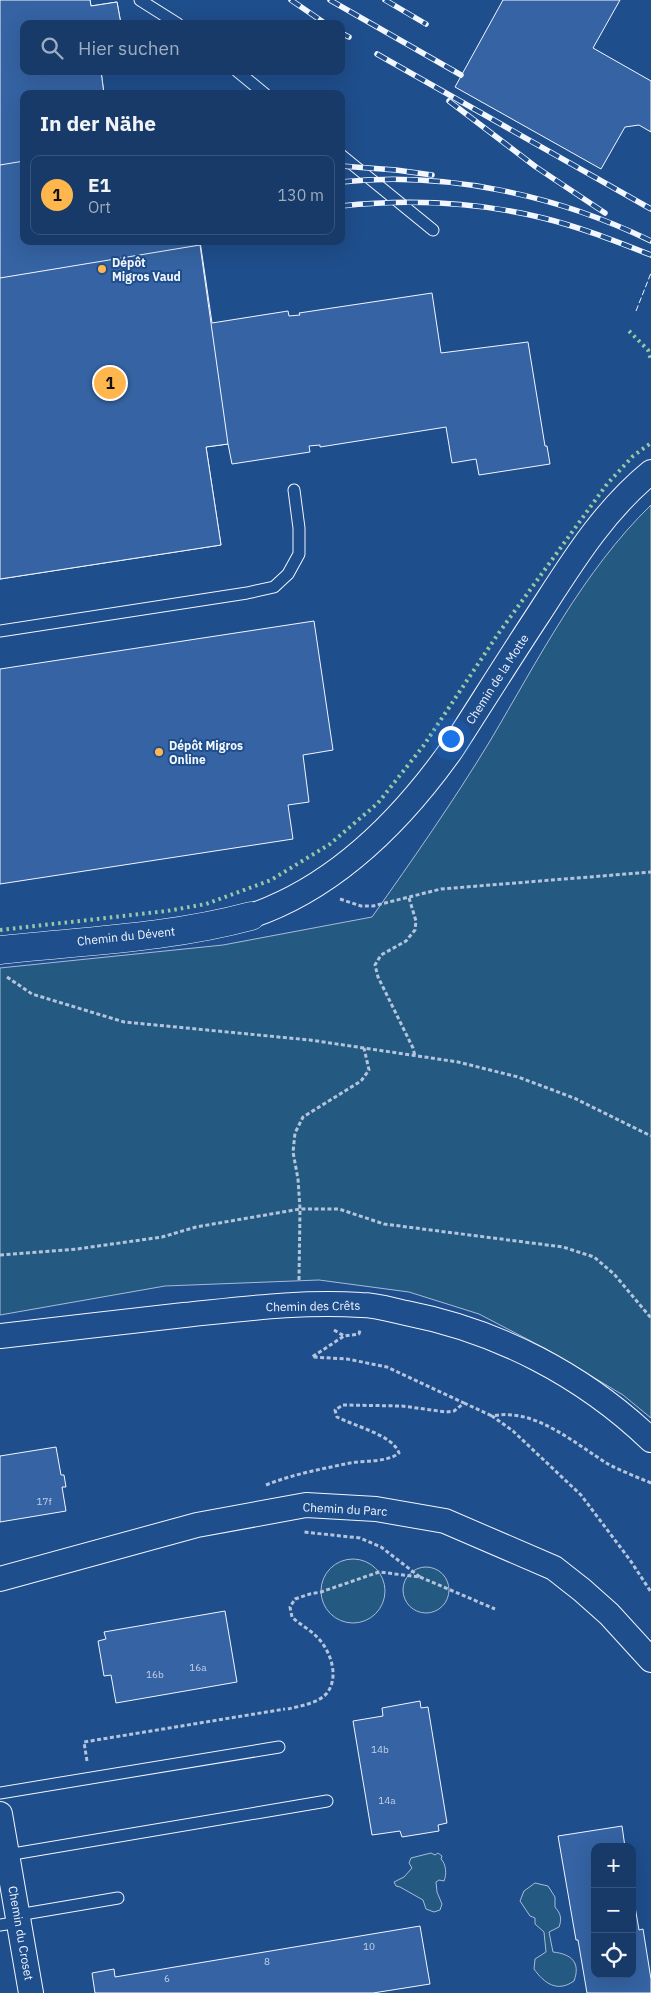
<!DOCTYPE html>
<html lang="de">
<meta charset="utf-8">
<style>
body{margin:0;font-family:"IBM Plex Sans",sans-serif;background:#20416f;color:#f1f3f6}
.controls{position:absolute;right:15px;bottom:15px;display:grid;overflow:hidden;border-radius:10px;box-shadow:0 5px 20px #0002}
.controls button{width:45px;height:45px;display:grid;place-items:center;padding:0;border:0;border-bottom:1px solid #36547d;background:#173a69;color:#f1f3f6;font:25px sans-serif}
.you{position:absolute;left:450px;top:738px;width:18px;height:18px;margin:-12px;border:4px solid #fff;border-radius:50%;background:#1a73e8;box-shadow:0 0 0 8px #1a73e833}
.badge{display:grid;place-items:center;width:32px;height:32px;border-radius:50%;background:#ffb74d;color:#111;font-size:16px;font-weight:700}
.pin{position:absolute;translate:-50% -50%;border:2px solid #fff;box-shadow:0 1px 5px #0006}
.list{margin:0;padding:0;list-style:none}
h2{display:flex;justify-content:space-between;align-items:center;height:65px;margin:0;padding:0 20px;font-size:21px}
h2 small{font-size:16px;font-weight:400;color:#9eadc0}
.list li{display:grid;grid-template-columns:32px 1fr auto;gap:15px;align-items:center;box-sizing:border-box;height:80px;margin:0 10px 10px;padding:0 10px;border:1px solid #36547d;border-radius:10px}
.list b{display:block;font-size:19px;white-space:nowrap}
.list p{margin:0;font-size:16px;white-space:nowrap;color:#9eadc0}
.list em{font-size:16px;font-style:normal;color:#9eadc0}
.icon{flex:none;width:28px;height:28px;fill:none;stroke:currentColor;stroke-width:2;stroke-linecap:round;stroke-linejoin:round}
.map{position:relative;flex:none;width:651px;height:1993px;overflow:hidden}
.search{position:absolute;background:#173a69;box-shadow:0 5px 20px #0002;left:20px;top:20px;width:325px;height:55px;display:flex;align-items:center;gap:12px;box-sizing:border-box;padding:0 18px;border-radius:10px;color:#9eadc0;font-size:19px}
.panel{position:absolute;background:#173a69;box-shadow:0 5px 20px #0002;left:20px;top:90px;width:325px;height:155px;border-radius:10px}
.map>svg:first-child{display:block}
</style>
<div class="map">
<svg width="651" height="1993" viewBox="0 0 651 1993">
<rect width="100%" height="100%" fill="#1f4e8c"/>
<g fill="#245a82" stroke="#a8bbd7">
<path d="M651 505V1418L623 1395 546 1349 479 1314 409 1292 319 1280 165 1286 0 1315V968L223 945 372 917C413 859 453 802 490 741 538 660 583 571 651 505Z"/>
<circle cx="353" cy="1591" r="32"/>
<circle cx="426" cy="1590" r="23"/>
<path d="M431 1853 435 1855 438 1853 442 1856 441 1859C446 1864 447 1874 444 1881L439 1880 436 1882 437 1892 442 1904 440 1910 434 1912 426 1909 423 1900 400 1887 396 1886 394 1882 404 1877 412 1868 409 1863 411 1858Z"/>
<path d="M535 1883 548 1886 555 1897V1907C561 1914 562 1919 559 1927L549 1932 553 1952C571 1954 581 1962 574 1981 557 1993 544 1983 534 1969L535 1959 546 1952 544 1932 535 1924V1918L530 1916 520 1901 524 1891Z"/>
</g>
<g fill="#3563a3" stroke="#f2f6ff">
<path d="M0 0H90L91 6 117 2 121 24H24V71H101L104 94H24V241H200L212 323 288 311 289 316 300 315 299 313 432 293 441 353 528 342 545 446H547L550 464 479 475 476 459 452 463 446 427 320 447V445L309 446 310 452 232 464 228 444 206 447 221 545 0 579Z"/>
<path d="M0 0H90L91 6 117 2 121 24H24V71H101L104 94H24V161L0 165Z"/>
<path d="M503 0H620L593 48 651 81V132L639 125 625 127 601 169 455 87Z"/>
<path d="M200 245 228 444 206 447 221 545 0 579V278Z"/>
<path d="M314 621 333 750 303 755 309 802 288 805 293 839 0 884V669Z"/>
<path d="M56 1447 61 1475H64L66 1487H62L66 1511 0 1522V1456Z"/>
<path d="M225 1611 237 1682 116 1703 111 1675 104 1676 98 1641 106 1639 104 1632Z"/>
<path d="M420 1701 421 1708 428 1707 447 1823 438 1825 439 1831 402 1837 400 1831 372 1835 353 1721 383 1716 382 1708Z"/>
<path d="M622 1826 625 1847H595V1974H632V1889L639 1930 643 1929 651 1979V1993H587L578 1940H576L558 1836Z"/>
<path d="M420 1926 430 1984 373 1993H95L92 1973 114 1969 115 1977Z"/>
</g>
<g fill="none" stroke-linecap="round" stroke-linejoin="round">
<g stroke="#f2f6ff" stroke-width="13">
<g id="lane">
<path d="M140 0 178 24"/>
<path d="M237 71 265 94"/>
<path d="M341 155 433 230"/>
<path d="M0 631 247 593 274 587 288 574 299 554V528L294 490"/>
<path d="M0 1793 279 1747"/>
<path d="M7 1855 327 1801"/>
<path d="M18 1915 118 1898"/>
<path d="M0 1925 19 1922"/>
</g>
</g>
<g stroke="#f2f6ff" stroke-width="26">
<g id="street">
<path d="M251 916C336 887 401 821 452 749 481 704 509 659 538 615 571 564 603 511 651 472"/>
<path d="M0 1336C61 1329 123 1322 184 1315 243 1309 302 1301 361 1305 376 1305 392 1310 406 1313 498 1331 583 1375 651 1440"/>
<path d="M0 1579 197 1525 306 1505 376 1509 445 1521 554 1568 582 1590 609 1614 651 1660"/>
<path d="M0 1814 31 1993"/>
</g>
</g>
<g stroke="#f2f6ff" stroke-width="29">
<path id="secondary" d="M0 950C83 941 170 938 251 916"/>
</g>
<g stroke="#b3c4dc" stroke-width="3" stroke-dasharray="4 2.5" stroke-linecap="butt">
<path d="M409 898 416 921 415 930 406 941 381 955 375 965 378 977 413 1048 415 1056"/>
<path d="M340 899 361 906H373L441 889 651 872"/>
<path d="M7 977 32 994 124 1022 310 1040 458 1062 518 1077 574 1098 651 1136"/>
<path d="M0 1255 77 1249 162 1237 196 1227 300 1209H339L384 1224 563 1247 594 1257 614 1274 651 1318"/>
<path d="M299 1280 300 1209 298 1179 293 1152 295 1133 303 1117 361 1081 369 1070 364 1048"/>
<path d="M334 1330 344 1336"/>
<path d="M464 1403 492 1416"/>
<path d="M651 1483C637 1477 621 1471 608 1464 574 1443 534 1407 492 1416L513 1431 581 1495 630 1560 651 1592"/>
<path d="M266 1485C293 1474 322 1469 350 1463 366 1460 386 1463 399 1453 393 1435 354 1426 337 1417L335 1410 343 1405 402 1406 446 1412 454 1411 464 1403 387 1367 347 1359 312 1357 344 1336 359 1334 360 1330"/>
<path d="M420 1577 495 1609"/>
<path d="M288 1709C300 1706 319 1703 327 1693 340 1676 330 1649 316 1636 309 1629 299 1624 292 1617L290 1607 295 1599 310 1594 321 1592 379 1572 420 1577 381 1547 360 1538 304 1532"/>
<path d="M87 1761 84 1742 285 1709"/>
</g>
<use href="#lane" stroke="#1f4e8c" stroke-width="11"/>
<use href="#street" stroke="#1f4e8c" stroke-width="24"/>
<use href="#secondary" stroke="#1f4e8c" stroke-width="28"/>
<g stroke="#f2f6ff" stroke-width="5.5">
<g id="rail">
<path d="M291 0 326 24"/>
<path d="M330 0 461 75"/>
<path d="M385 0 426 24"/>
<path d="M341 33 349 37"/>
<path d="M377 54 651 209"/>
<path d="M449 101 536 167 605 213"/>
<path d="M341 166 396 170 432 175"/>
<path d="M341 182C446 171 557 195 651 241"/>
<path d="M341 206C408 199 478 202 543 218 580 227 615 241 651 255"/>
</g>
</g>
<use href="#rail" stroke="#1f4e8c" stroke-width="4" stroke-dasharray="11" stroke-linecap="butt"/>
<g stroke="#97c8a6" stroke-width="4" stroke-dasharray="2.5 4" stroke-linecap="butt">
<path d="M629 331 648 350 651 360"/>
<path d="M0 930 167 911 206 904 271 880 330 844 378 803 424 745 498 634 607 484 633 456 651 443"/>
</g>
<path stroke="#f2f6ff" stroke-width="1" stroke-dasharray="6 2.5" stroke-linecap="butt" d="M636 311 651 273"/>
</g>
<g fill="#ffb74d" stroke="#1f4e8c" stroke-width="2">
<circle cx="102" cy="269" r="5"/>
<circle cx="159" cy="752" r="5"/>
</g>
<g text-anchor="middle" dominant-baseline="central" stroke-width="4" stroke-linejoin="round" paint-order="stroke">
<g font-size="10" fill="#c3d1e8">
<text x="44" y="1501">17f</text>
<text x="198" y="1667">16a</text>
<text x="155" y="1674">16b</text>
<text x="380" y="1749">14b</text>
<text x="387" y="1800">14a</text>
<text x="369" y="1946">10</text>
<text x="267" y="1961">8</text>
<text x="167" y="1978">6</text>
</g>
<g font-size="12" font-weight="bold" fill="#f2f6ff" stroke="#1f4e8c" text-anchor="start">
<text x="112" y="262">Dépôt<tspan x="112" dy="14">Migros Vaud</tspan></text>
<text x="169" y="745">Dépôt Migros<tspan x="169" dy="14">Online</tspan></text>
</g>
<g font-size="12" fill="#f2f6ff" stroke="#1f4e8c">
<text transform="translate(497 679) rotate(-57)">Chemin de la Motte</text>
<text transform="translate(126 936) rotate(-6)">Chemin du Dévent</text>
<text transform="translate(313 1306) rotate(-1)">Chemin des Crêts</text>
<text transform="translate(345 1509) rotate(3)">Chemin du Parc</text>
<text transform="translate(21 1933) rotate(80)">Chemin du Croset</text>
</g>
</g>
</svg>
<div class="controls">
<button>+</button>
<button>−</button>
<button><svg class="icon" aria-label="locate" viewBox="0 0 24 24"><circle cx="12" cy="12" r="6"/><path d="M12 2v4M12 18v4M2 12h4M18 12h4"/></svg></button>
</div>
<div class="you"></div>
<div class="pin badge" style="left:110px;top:383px">1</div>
<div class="search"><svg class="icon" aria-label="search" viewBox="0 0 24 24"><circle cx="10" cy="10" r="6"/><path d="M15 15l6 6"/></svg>Hier suchen</div>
<section class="panel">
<h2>In der Nähe<small></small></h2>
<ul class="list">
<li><span class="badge">1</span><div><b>E1</b><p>Ort</p></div><em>130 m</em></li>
</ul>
</section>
</div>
